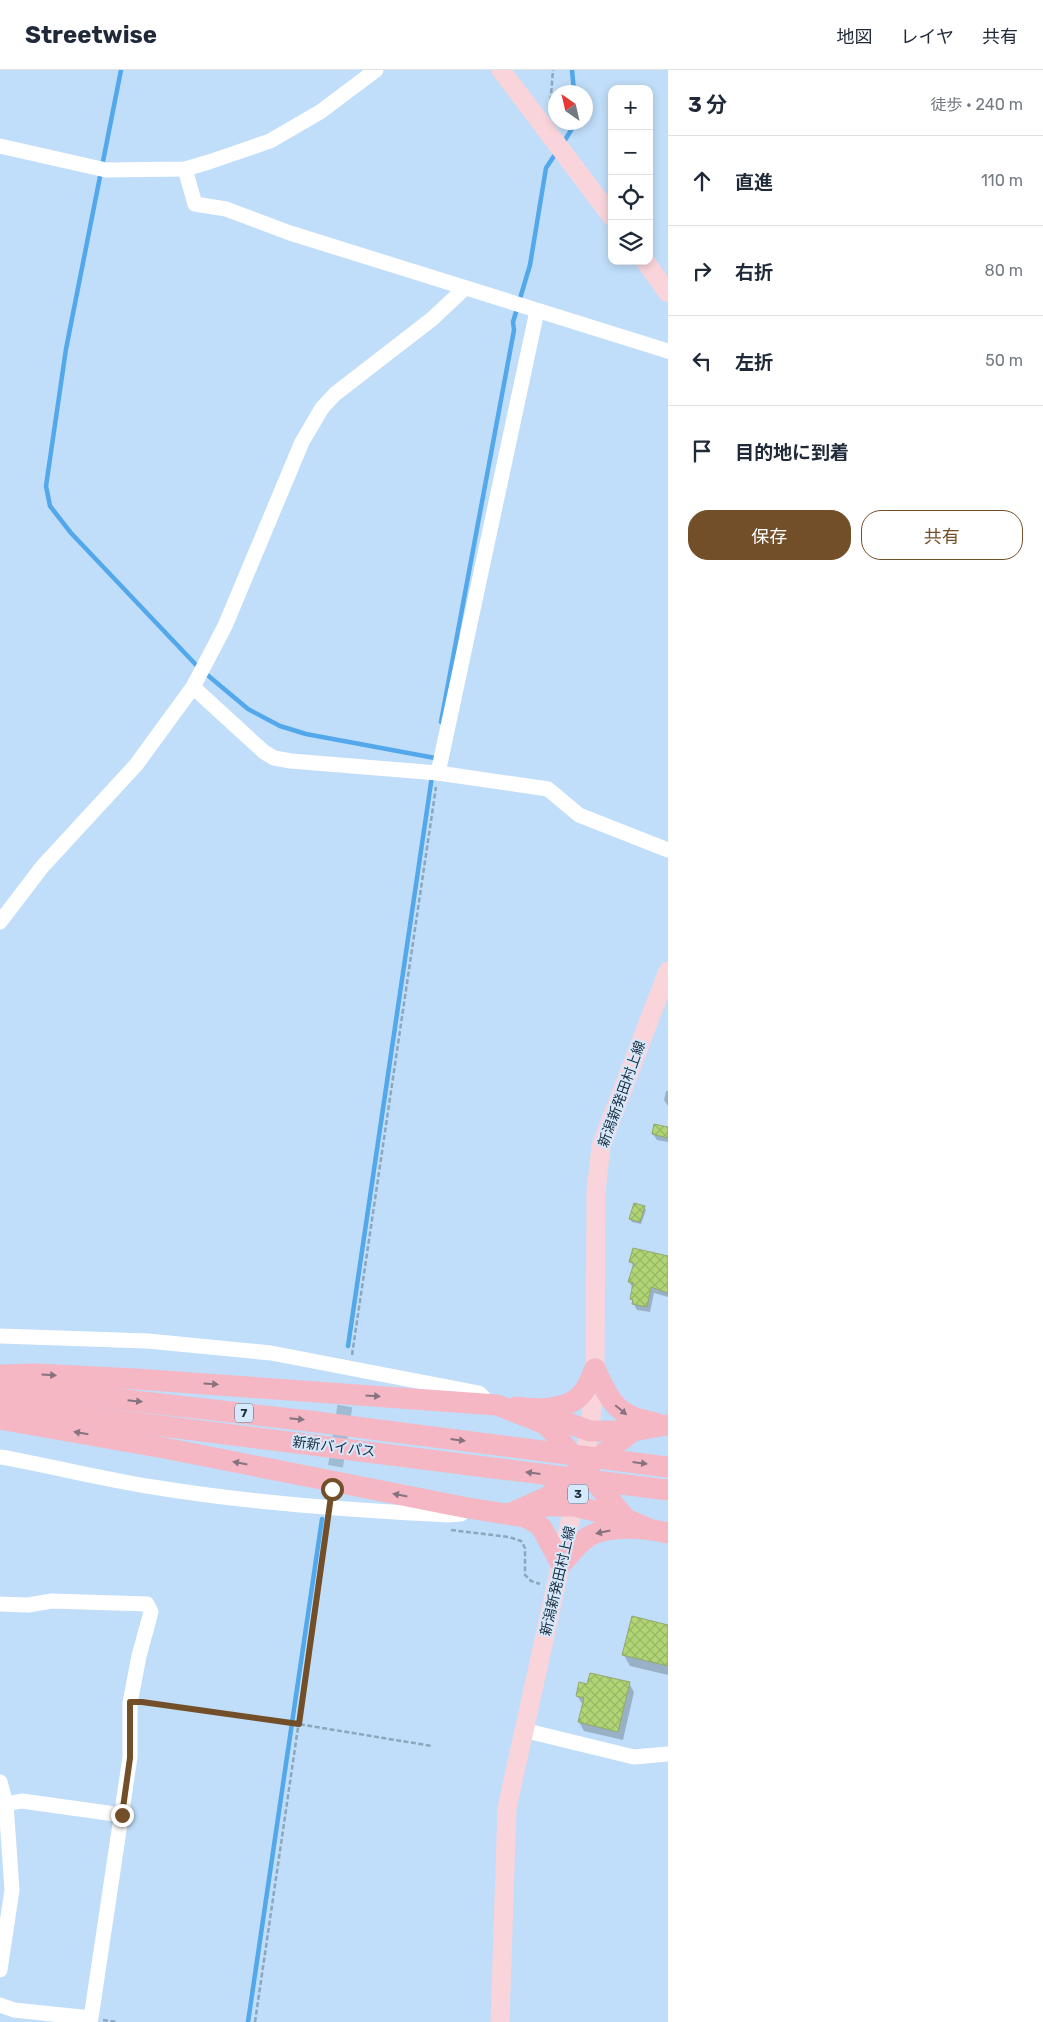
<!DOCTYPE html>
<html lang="ja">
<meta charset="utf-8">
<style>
body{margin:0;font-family:Rubik,"Noto Sans JP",sans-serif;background:#f6f6f7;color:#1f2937}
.controls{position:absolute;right:15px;top:15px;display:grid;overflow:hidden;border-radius:10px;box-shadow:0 2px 8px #0003}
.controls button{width:45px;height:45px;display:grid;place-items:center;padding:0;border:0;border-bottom:1px solid #e0e1e3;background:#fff;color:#1f2937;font:25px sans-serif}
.compass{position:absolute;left:548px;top:15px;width:45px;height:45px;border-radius:50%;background:#fff;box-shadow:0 2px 8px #0003;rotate:326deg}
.stop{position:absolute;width:15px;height:15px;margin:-11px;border:4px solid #734f29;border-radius:50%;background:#fff}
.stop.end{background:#734f29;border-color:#fff;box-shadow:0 1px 5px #0008}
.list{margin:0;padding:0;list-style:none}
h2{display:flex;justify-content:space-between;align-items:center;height:65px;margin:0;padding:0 20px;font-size:21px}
h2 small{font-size:16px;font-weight:400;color:#747a83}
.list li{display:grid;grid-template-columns:32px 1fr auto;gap:15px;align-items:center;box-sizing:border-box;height:90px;padding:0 20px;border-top:1px solid #e0e1e3}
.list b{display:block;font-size:19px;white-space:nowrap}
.list em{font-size:16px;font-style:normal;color:#747a83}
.actions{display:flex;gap:10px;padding:15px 20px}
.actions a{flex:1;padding:11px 0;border:1px solid #734f29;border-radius:20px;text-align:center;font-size:18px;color:#734f29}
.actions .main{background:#734f29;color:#fff}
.icon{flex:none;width:28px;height:28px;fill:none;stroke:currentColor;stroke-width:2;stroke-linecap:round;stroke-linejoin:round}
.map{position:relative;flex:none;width:668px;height:1952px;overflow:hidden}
header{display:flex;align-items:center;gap:30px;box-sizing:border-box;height:70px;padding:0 25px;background:#fff;border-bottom:1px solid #e0e1e3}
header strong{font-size:24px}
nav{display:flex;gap:28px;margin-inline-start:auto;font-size:18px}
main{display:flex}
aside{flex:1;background:#fff}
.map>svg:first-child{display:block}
</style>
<header>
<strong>Streetwise</strong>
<nav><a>地図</a><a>レイヤ</a><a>共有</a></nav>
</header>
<main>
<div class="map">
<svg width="668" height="1952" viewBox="0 0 668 1952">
<defs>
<pattern id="building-cross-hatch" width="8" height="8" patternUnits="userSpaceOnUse" patternTransform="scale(1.25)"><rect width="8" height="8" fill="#b1d574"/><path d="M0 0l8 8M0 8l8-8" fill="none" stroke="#98b765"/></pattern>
</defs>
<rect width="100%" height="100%" fill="#c0def9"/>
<g fill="#0003">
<path d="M666 1021H668V1036L664 1030Z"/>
<path d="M668 1058V1072L657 1070 653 1064Z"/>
<path d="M644 1137 646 1140 641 1154 632 1152 630 1149Z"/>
<path d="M668 1187V1227L654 1223 650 1242 637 1240 631 1229 633 1218 629 1212 634 1197 631 1192Z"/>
<path d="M668 1556V1605L630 1596 624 1585Z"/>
<path d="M629 1613 634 1622 623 1670 584 1661 579 1652 583 1635 577 1626 588 1616Z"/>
</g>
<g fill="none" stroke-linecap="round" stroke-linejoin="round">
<g stroke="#53a7eb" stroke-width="4.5">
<path d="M121 0 66 279 46 416 50 436 71 463 199 598"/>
<path d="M572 0 574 22"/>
<path d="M562 75 576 52"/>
<path d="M205 603 248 639 280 656 306 664 435 688"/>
<path d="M441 652 514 260 513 252 530 195 546 98 556 83"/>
<path d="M348 1276 432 706"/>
<path d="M248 1952 322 1449"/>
</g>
</g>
<g fill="url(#building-cross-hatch)" stroke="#92a870">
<path d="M654 1054 668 1057V1068L652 1064Z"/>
<path d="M634 1133 645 1136 640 1152 629 1149Z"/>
<path d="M633 1178 668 1186V1223L651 1217 647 1237 632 1234 633 1230 630 1229 633 1213 628 1212 634 1193 629 1192Z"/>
<path d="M632 1546 668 1555V1596L622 1585Z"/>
<path d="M590 1603 630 1612 618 1662 578 1652 584 1628 576 1626 579 1612 587 1614Z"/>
</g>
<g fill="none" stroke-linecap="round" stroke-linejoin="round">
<path stroke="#9fbbd4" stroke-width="15" stroke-dasharray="15 8" stroke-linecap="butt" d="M332 1419 348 1316"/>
<g stroke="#8ca6be" stroke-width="2.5" stroke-dasharray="5 2.5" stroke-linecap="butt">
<path d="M550 38 553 0"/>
<path d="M352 1285 436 717"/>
<path d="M451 1460 509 1467 521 1471 525 1478V1505L531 1511 540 1514"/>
<path d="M144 1632 298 1654 432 1676"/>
<path d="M103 1950 117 1952"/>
<path d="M255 1952 328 1452"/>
</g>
<g stroke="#fff" stroke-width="15">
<path d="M0 76 106 100 185 99 209 92 270 71 320 42 376 0"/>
<path d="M185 99 195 134 226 139 290 163 668 281"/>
<path d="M193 617 264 682 274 688 291 691 438 703 548 719 579 745 668 780"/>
<path d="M438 703 537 241"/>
<path d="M0 852 42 797 136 695 193 617 225 556 302 372 322 338 335 324 432 249 465 218"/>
<path d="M0 1266 148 1271 271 1283 479 1323 483 1327V1333"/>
<path d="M0 1387C51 1396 102 1409 153 1417 251 1433 349 1440 448 1445L461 1444 467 1439"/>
<path d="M0 1534 28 1535 52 1531 147 1534 151 1542 139 1586 130 1633V1687L91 1948 14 1940 0 1935"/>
<path d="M523 1660 634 1687 668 1684"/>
<path d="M0 1712 6 1734 12 1820 0 1900"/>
<path d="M6 1734 22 1731 122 1745"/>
</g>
<g stroke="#f9d4db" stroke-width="19">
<path d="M501 0 612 147"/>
<path d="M645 191 668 223"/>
<path d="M500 1952 507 1738 590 1361 595 1299 596 1122 601 1076 668 901"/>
</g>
<g stroke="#f5b7c3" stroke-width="21">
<path d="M595 1299C612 1334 616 1346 656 1353"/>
<path d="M0 1305 37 1304 136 1309 497 1335 530 1348 546 1355 554 1363 626 1449 647 1458"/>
<path d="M3 1316 309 1351 668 1397"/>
<path d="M3 1336 668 1420"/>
<path d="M516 1337C537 1340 571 1341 584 1321 589 1314 592 1306 595 1299"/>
<path d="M537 1342 590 1361H633"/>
<path d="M0 1349 164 1378 468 1438 525 1447 535 1452 542 1458 561 1494C570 1485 578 1473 588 1467 608 1454 646 1458 668 1463"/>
<path d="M533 1436H575L626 1449"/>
<path d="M509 1444 547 1427 633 1361 666 1355"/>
</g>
</g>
<defs><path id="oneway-solid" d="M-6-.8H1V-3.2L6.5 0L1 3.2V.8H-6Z" transform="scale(1.25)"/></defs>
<g fill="#877280">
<use href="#oneway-solid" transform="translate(49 1305) rotate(3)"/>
<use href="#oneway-solid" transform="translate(211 1314) rotate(4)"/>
<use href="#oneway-solid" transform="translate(373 1326) rotate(4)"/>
<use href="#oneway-solid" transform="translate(135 1331) rotate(6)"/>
<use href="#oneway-solid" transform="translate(621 1340) rotate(40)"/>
<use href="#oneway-solid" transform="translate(297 1349) rotate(6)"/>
<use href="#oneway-solid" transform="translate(81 1363) rotate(-170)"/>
<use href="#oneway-solid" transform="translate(458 1370) rotate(7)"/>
<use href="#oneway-solid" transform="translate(240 1393) rotate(-169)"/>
<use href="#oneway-solid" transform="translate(640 1393) rotate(7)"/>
<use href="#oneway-solid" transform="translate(533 1403) rotate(-173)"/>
<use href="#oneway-solid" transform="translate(400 1425) rotate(-169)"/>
<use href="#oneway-solid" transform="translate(603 1462) rotate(168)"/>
</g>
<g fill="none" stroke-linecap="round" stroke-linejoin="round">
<path stroke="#734f29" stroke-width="6" d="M122 1745 130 1688V1632H142L299 1654 332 1419"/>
</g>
<g text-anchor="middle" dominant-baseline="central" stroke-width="4" stroke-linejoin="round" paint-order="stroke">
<g fill="#d6e9fc" stroke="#526577" stroke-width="1">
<rect x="235" y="1333.5" width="18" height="19" rx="4"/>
<rect x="568" y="1414.5" width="20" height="19" rx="4"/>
</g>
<g font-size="12" font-weight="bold" fill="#192d3e">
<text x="244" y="1343">7</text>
<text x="578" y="1424">3</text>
</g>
<g font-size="14" fill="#192d3e" stroke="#d6e9fc">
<text transform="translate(622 1024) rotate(-70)">新潟新発田村上線</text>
<text transform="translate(334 1377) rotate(7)">新新バイパス</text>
<text transform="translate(558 1511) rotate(-77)">新潟新発田村上線</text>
</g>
</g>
</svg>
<div class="controls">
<button>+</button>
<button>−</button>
<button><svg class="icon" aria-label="locate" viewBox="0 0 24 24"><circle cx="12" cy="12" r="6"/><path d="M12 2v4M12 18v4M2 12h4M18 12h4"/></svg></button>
<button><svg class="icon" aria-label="layers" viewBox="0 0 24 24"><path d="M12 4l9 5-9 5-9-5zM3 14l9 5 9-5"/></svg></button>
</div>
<svg class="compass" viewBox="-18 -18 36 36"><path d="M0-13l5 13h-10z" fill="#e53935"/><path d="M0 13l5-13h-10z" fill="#747a83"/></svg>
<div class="stop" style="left:332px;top:1419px"></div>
<div class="stop end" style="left:122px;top:1745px"></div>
</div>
<aside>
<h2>3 分<small>徒歩 · 240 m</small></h2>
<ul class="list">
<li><svg class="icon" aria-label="ahead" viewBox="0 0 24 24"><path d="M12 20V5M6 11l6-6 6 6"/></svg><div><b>直進</b></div><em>110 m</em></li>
<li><svg class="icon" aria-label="right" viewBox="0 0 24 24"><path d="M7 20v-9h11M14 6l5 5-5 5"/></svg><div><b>右折</b></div><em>80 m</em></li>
<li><svg class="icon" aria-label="left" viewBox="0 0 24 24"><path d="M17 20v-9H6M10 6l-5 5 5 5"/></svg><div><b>左折</b></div><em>50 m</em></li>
<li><svg class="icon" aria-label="arrive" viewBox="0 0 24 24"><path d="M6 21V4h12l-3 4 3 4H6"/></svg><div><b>目的地に到着</b></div></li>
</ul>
<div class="actions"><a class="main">保存</a><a>共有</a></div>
</aside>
</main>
